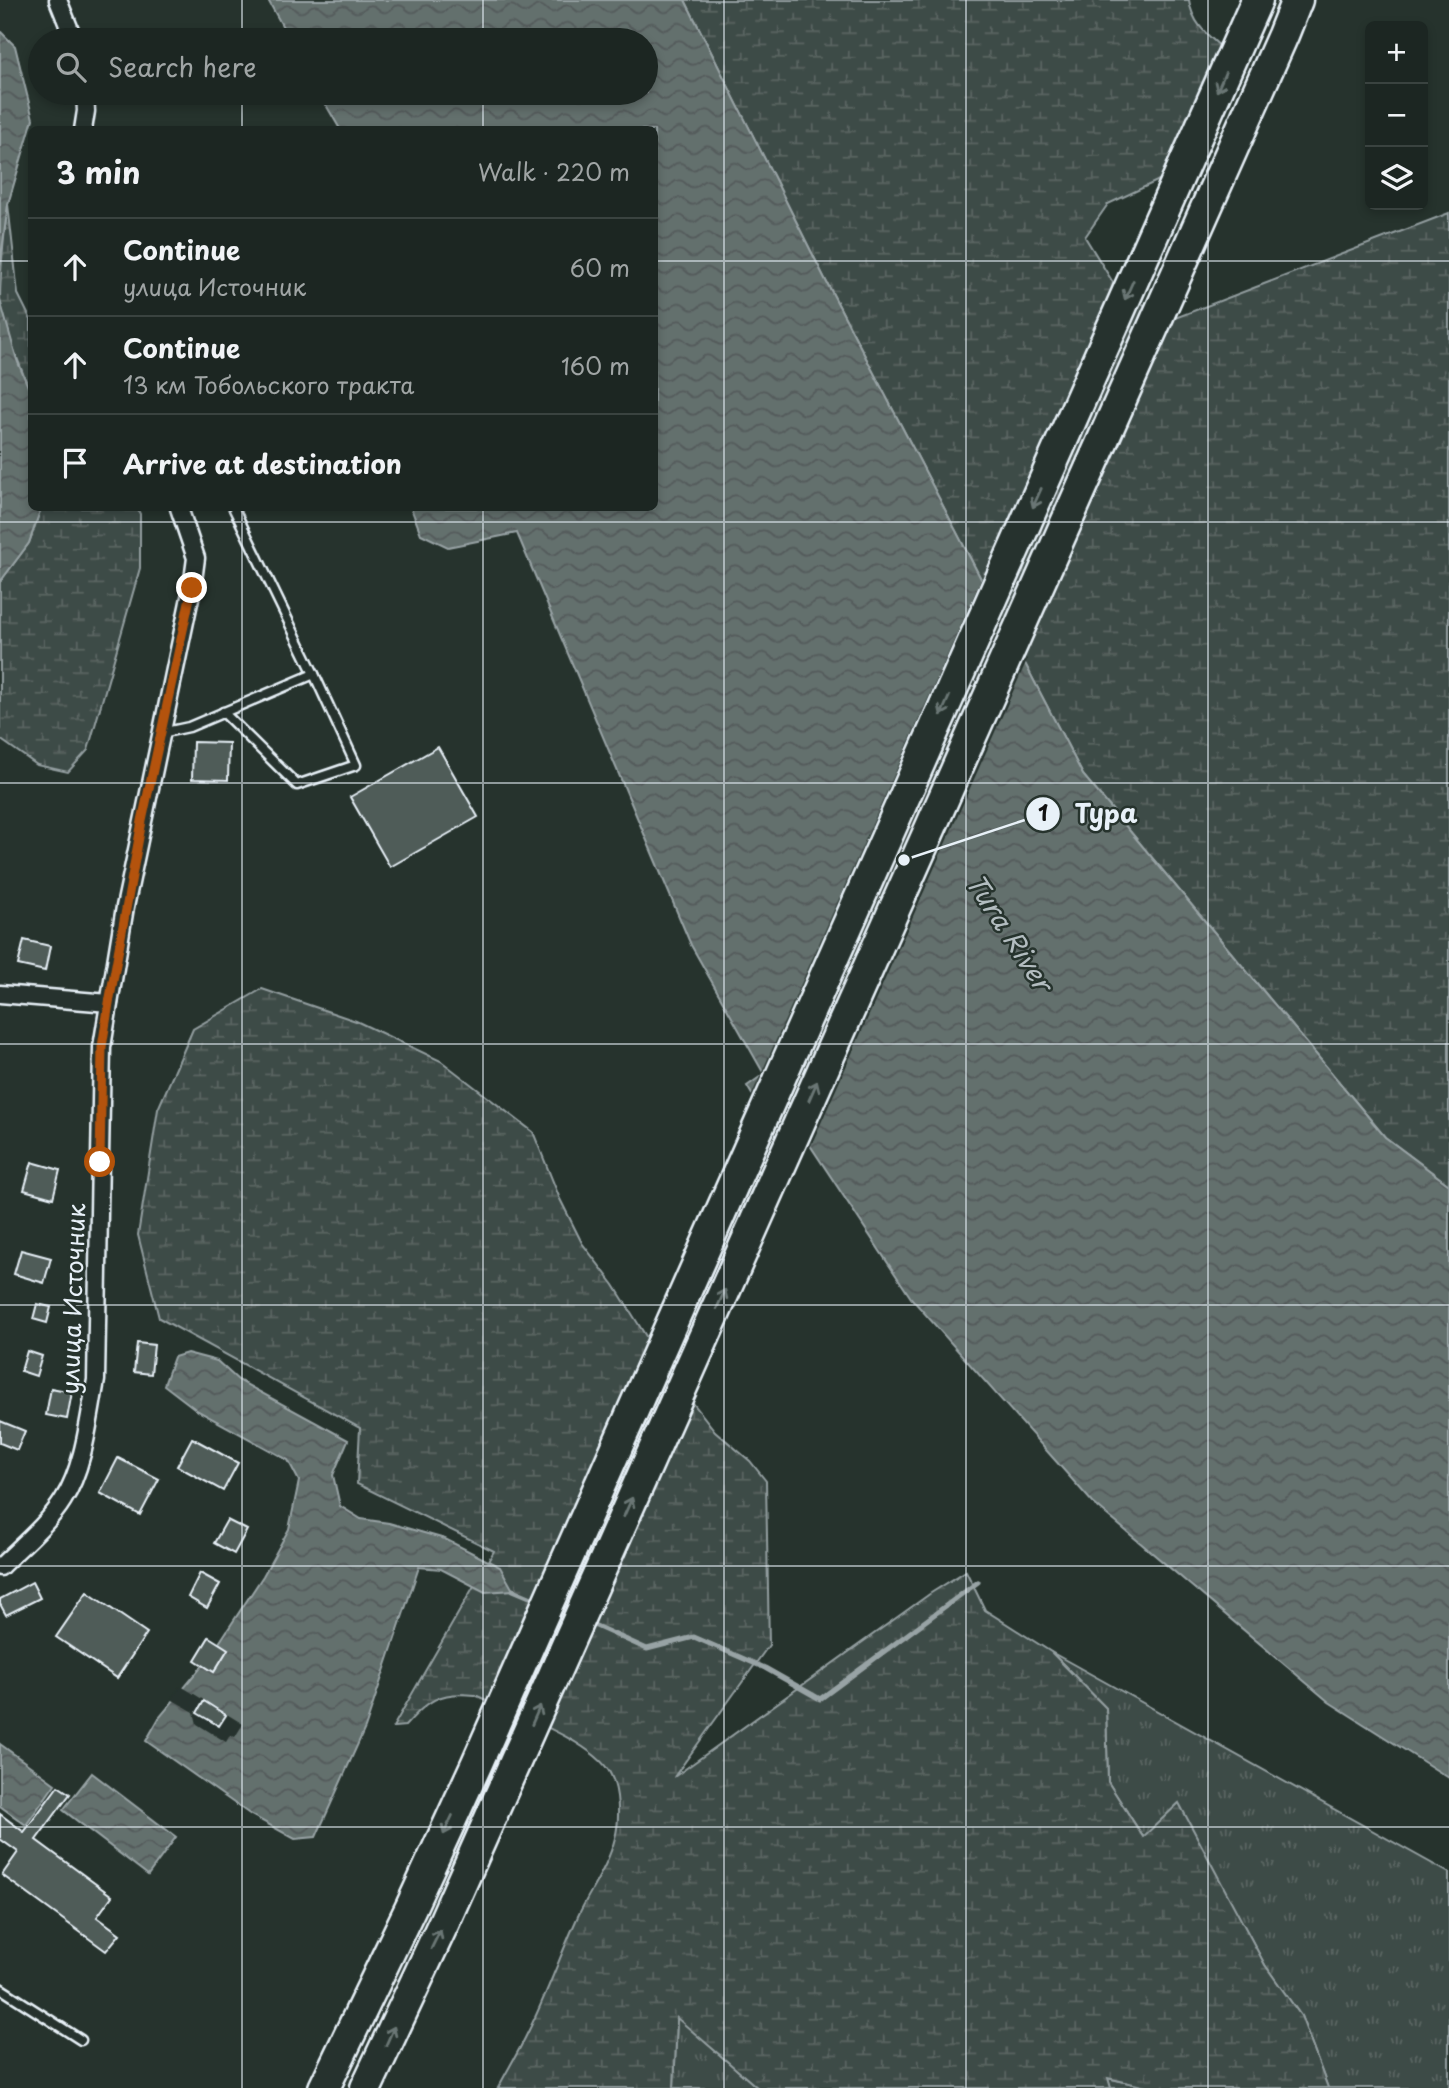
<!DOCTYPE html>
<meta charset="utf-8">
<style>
body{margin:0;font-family:"Playpen Sans",sans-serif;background:#252e2a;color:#f1f3f6}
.controls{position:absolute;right:21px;top:21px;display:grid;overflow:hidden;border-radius:10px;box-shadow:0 4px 10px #0003}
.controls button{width:63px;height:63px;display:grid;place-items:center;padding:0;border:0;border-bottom:2px solid #3a4340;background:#1c2622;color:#f1f3f6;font:35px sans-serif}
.stop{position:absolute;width:21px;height:21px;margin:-16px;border:5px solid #b45309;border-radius:50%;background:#fff}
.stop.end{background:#b45309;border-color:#fff;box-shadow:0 2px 7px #0008}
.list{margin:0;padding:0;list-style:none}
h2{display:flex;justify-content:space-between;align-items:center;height:91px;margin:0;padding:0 28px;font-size:30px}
h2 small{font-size:23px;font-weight:400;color:#a0a5a5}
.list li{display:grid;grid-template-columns:46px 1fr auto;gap:21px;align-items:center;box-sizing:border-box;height:98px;padding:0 28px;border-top:2px solid #3a4340}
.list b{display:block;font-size:26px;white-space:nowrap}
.list p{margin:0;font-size:23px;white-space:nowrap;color:#a0a5a5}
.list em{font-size:23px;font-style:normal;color:#a0a5a5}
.icon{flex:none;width:38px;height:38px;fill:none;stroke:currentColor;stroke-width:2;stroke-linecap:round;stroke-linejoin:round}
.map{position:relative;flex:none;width:1449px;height:2088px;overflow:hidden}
.search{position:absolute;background:#1c2622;box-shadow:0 4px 10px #0003;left:28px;top:28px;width:630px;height:77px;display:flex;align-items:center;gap:18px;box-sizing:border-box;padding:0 24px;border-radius:38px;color:#a0a5a5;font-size:26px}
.panel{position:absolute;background:#1c2622;box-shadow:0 4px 10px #0003;left:28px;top:126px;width:630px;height:385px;border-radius:10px}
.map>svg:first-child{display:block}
</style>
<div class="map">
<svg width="1449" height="2088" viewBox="0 0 1449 2088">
<defs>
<pattern id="grass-tufts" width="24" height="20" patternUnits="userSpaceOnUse" patternTransform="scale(1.75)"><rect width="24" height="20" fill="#3e4b47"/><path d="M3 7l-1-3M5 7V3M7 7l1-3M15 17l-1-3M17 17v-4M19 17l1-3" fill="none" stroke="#5a6562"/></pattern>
<pattern id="wetland-marsh" width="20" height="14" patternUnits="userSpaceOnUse" patternTransform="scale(1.75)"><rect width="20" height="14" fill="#3e4b47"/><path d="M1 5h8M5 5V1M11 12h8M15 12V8" fill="none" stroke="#5a6562"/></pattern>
<pattern id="water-waves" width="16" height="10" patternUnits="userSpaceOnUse" patternTransform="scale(1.75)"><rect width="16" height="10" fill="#636f6d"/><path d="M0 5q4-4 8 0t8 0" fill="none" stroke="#535a5a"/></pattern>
</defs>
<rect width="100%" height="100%" fill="#26332d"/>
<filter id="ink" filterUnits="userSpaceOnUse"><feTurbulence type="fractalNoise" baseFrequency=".0143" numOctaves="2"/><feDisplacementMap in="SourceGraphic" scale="14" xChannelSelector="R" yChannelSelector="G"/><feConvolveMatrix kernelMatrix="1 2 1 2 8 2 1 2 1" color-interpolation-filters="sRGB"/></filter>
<g filter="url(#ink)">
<g fill="url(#grass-tufts)" stroke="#939ea0" stroke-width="2">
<path d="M1051 1652 1449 1873V2088H1328L1301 2016 1265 1965 1178 1804 1144 1838 1108 1782 1106 1708Z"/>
<path d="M677 2017 758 2088H674Z"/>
<path d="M1107 2078 1151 2088H1111Z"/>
</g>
<g fill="url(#wetland-marsh)" stroke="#939ea0" stroke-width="2">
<path d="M685 0H1189C1192 22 1205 33 1221 47L1170 175 1108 204 1085 237 1117 289 1170 320 1449 213V1185L1385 1137 1083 775 826 281Z"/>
<path d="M8 204 18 294 31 320V394C20 365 6 333 0 301 0 270 4 235 8 204Z"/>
<path d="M41 508H137L140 514V568L88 750 68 772 37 765 0 739V582L29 543Z"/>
<path d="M262 989 356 1021 441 1061 533 1132 560 1199 582 1243 614 1285 667 1370 715 1431 750 1461 766 1481 769 1645 674 1777 931 1593 966 1571 985 1610 1051 1652 1106 1708 1108 1782 1143 1837 1179 1803 1265 1965 1301 2016 1328 2088H1151L1108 2078 1111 2088H758L677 2018 674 2088H498C508 2069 519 2051 528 2032 547 1994 561 1953 579 1914 591 1889 608 1866 615 1838 620 1820 619 1791 611 1775 596 1742 509 1711 475 1695 438 1691 428 1701 405 1726L393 1727 494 1551 357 1484 360 1428 159 1318 138 1235 158 1109 193 1029Z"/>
</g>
<g fill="url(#water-waves)" stroke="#98a3a5" stroke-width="2">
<path d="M268 0H685L826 281 1083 775 1385 1137 1449 1185V1778L1329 1702 1093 1503 911 1298 784 1106 766 1118 747 1086 764 1074 691 945 517 533 448 547 421 534 411 508H654V130L340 129 319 93H646V40H290Z"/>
<path d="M0 31 15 46 33 119 8 204 0 265Z"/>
<path d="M0 300 17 360 31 394 32 508H41L29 543 0 582Z"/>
<path d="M187 1353 217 1361 238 1380 348 1440 333 1475 340 1506 361 1519 389 1523 445 1539 500 1567 513 1590 485 1592 441 1569 419 1567 365 1728 316 1837 295 1839 251 1815 146 1741 159 1718 203 1665 214 1672 228 1649 219 1643 263 1576 289 1529 299 1481 288 1460 198 1411 164 1385 174 1357Z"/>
<path d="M0 1744 55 1784 26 1825 0 1806Z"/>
<path d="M92 1773 176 1837 148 1875 63 1810Z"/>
</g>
<g fill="#26332d">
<path d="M983 575 1027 660 809 1150 783 1110 768 1121 763 1119 750 1099Z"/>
<path d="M181 1686 243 1724 235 1737 230 1735 226 1742 197 1724 194 1712 171 1699Z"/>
</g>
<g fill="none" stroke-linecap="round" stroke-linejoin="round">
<g stroke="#98a3a5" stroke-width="5">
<path d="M513 1590 539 1601"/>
<path d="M587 1622 647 1649 694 1637 765 1668 820 1699 978 1582"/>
</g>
</g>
<g fill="#505c59" stroke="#e8f1f8" stroke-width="2">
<path d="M193 742 229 743 228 780 192 779Z"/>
<path d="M438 747 478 817 390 867 350 797Z"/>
<path d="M24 940 50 946 45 971 18 965Z"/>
<path d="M32 1162 60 1170 53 1198 24 1190Z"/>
<path d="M21 1250 51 1258 44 1283 14 1274Z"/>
<path d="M37 1304 51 1307 47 1323 33 1319Z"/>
<path d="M137 1343 154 1345 151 1374 134 1372Z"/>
<path d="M27 1351 42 1356 36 1376 21 1371Z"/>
<path d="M51 1388 72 1392 67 1419 46 1415Z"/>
<path d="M0 1421 25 1431 17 1450 0 1443Z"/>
<path d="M192 1438 238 1463 223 1491 177 1466Z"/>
<path d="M118 1458 159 1479 140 1515 100 1493Z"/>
<path d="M227 1520 247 1530 234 1554 214 1543Z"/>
<path d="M200 1573 220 1584 207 1608 188 1597Z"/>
<path d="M32 1582 40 1598 6 1615 0 1604V1599Z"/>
<path d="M87 1592 147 1633 117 1678 56 1637Z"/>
<path d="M209 1637 228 1649 214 1672 195 1660Z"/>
<path d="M204 1701 226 1715 219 1726 197 1713Z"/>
<path d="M58 1786 70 1794 36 1840 112 1896 97 1917 120 1934 106 1951 2 1875 18 1852 0 1839V1814L24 1832Z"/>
</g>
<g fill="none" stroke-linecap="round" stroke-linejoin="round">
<g stroke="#e8f1f8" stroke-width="13">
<g id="lane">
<path d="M223 712 297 785 356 765 314 674"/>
<path d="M161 733 189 727 314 674 234 509 235 508"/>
<path d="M0 1988 81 2040"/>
</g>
</g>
<g stroke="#e8f1f8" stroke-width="21">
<g id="street">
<path d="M58 0 74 40"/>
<path d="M83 130 86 111 85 93"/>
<path d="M0 994 109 1003"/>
<path d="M0 1567C19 1548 49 1523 63 1500 84 1468 89 1418 96 1380L102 1047 125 907 192 588 196 558 179 508"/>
</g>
</g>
<g stroke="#e8f1f8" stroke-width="35">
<g id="highway">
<path d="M324 2088 411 1907 477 1763 1257 0"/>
<path d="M366 2088 444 1922 1283 35 1297 0"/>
</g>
</g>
<use href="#lane" stroke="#26332d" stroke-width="8"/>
<use href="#street" stroke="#26332d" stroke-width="16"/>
<use href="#highway" stroke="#26332d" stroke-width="30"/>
</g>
<defs><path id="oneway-shaft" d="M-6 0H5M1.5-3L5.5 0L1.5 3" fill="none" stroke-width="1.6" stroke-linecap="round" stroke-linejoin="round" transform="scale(1.75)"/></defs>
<g stroke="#6a7674">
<use href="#oneway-shaft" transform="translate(1221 82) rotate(114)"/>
<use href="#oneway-shaft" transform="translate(1129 290) rotate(114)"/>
<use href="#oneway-shaft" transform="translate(1037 498) rotate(114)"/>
<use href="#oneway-shaft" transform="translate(945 706) rotate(114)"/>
<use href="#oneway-shaft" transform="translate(813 1091) rotate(-66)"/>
<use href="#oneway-shaft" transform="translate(721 1299) rotate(-66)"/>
<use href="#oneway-shaft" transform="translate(628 1507) rotate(-66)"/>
<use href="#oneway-shaft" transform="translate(536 1715) rotate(-66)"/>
<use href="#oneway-shaft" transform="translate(448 1825) rotate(115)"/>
<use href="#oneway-shaft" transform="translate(436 1939) rotate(-64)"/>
<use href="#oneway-shaft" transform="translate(390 2036) rotate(-66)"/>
</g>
</g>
<g fill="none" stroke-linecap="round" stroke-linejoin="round" filter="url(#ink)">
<path stroke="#b45309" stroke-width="9" d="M100 1162 102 1047 109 1003 142 821 192 588"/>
</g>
<path fill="none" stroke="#e8f1f8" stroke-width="2" stroke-opacity="0.55" d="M242 0V40M483 0V40M724 0V2088M966 0V2088M1208 0V2088M242 93V130M483 93V130M0 261H32M654 261H1449M242 508V2088M483 508V2088M0 522H1449M0 783H1449M0 1044H1449M0 1305H1449M0 1566H1449M0 1827H1449"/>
<g text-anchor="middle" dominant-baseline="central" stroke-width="5" stroke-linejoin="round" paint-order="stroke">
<g font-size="24" fill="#e8f1f8" stroke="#26332d">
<text transform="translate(72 1299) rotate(-88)">улица Источник</text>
</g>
<g font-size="26" font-style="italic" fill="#b3bdc0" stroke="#26332d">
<text transform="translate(1010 932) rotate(57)">Tura River</text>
</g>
</g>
<path fill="none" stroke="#e8f1f8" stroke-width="2.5" d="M904 860L1043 814"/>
<g fill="#e8f1f8" stroke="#26332d" stroke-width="2.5">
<circle cx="904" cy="860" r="7"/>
<circle cx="1043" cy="814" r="18"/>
</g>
<g font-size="21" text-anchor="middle" font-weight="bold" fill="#111">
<text x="1043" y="821">1</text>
</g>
<g font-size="26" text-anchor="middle" font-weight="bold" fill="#e8f1f8" stroke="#26332d" stroke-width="5" stroke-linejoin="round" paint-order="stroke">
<text x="1106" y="823">Тура</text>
</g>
</svg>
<div class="controls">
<button>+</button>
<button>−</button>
<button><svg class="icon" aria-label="layers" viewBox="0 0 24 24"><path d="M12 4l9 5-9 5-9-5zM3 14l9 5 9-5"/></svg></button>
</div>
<div class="stop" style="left:100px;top:1162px"></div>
<div class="stop end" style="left:192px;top:588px"></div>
<div class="search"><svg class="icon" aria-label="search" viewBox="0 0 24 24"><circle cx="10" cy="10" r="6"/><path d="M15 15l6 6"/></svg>Search here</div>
<section class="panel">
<h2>3 min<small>Walk · 220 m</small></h2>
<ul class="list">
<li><svg class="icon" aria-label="ahead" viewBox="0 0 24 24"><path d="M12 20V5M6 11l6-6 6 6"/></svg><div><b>Continue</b><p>улица Источник</p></div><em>60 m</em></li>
<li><svg class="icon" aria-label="ahead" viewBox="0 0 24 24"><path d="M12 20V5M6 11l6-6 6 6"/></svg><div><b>Continue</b><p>13 км Тобольского тракта</p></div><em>160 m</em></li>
<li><svg class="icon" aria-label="arrive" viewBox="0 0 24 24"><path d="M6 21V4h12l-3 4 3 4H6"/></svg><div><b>Arrive at destination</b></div></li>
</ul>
</section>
</div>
